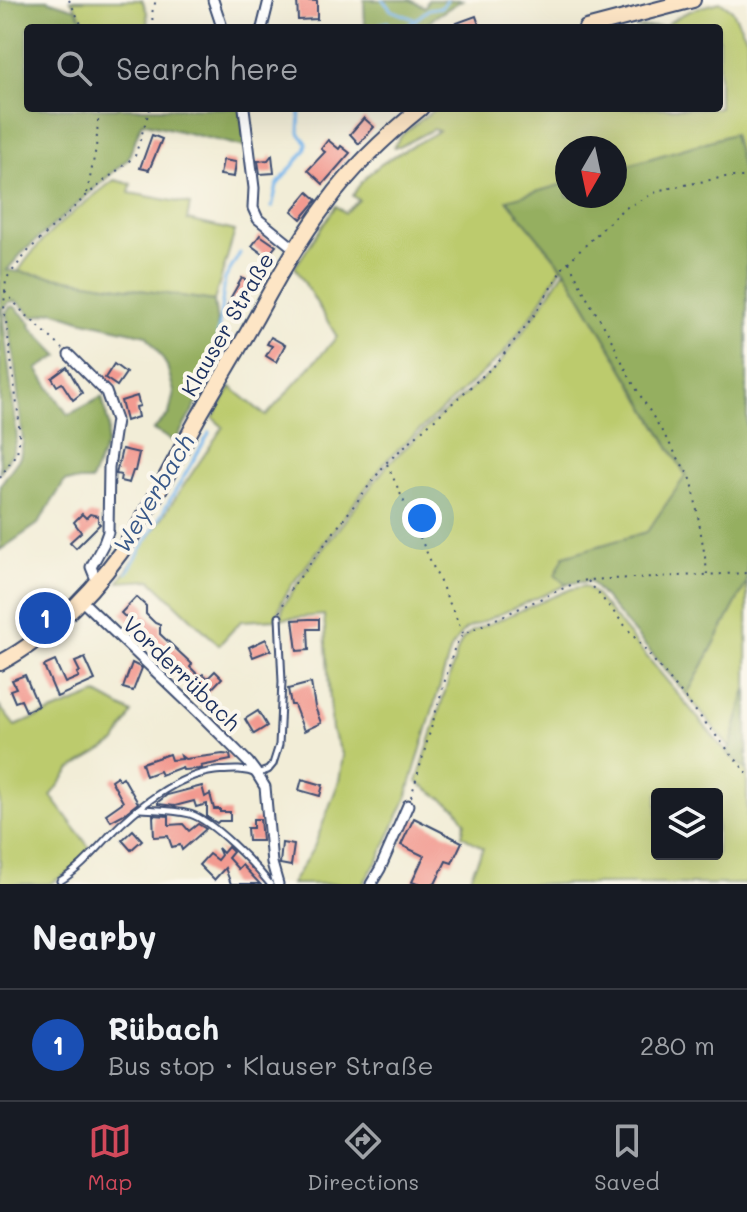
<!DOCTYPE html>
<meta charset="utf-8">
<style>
body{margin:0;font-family:Mali,sans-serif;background:#20242c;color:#f1f3f6}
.controls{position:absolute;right:24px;bottom:24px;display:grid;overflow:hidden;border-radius:8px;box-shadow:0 8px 32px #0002}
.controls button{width:72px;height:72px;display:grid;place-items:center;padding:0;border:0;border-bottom:2px solid #363941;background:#171b24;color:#f1f3f6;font:40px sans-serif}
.compass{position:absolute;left:555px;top:136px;width:72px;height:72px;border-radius:50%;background:#171b24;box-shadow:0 8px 32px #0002;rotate:189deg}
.you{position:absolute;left:422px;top:518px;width:28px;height:28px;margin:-20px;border:6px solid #fff;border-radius:50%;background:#1a73e8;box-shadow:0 0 0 12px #1a73e833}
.badge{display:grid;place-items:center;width:52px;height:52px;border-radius:50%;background:#d1495b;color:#fff;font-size:26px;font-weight:700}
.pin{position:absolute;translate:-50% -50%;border:4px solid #fff;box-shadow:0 2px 8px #0006}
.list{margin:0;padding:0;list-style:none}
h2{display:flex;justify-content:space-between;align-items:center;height:104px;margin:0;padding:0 32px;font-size:34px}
h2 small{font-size:26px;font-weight:400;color:#9ea1a6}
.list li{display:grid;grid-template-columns:52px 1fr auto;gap:24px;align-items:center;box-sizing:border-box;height:112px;padding:0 32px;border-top:2px solid #363941}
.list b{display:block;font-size:30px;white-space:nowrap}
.list p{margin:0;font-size:26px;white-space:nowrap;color:#9ea1a6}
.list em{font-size:26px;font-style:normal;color:#9ea1a6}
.icon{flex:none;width:44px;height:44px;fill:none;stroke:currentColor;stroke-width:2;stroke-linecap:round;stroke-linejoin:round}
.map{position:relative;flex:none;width:747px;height:884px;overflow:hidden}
.search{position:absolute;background:#171b24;box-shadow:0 8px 32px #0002;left:24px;right:24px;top:24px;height:88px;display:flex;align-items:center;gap:20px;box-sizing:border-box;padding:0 28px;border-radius:8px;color:#9ea1a6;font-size:30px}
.sheet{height:216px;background:#171b24}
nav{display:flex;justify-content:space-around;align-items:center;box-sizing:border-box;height:112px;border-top:2px solid #363941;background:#171b24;font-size:22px;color:#9ea1a6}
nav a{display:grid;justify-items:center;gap:4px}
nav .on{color:#d1495b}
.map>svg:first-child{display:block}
</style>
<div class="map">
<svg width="747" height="884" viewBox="0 0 747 884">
<rect width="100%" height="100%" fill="#fbf7ec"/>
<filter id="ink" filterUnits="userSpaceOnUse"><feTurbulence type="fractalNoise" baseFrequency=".0125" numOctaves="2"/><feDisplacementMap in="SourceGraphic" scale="16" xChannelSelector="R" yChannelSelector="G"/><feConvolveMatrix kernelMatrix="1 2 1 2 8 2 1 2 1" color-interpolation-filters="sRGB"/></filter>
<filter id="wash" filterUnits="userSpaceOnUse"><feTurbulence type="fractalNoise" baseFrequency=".006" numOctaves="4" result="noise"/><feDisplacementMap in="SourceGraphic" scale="32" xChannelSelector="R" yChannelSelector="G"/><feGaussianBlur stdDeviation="1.8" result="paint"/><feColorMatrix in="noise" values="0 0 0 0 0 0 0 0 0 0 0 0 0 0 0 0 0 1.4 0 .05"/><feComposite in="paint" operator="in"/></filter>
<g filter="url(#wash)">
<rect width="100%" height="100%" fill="#f2edd7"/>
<g fill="#bccb6d" stroke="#6c7d66" stroke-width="2" fill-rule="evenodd">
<path d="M71 0H142L147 12 148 28H88Z"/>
<path d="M721 2 732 10 747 38V173L743 172 733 134 615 169V148H567V183L508 201 562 267 534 312 503 354 388 459 293 583 282 601 276 619 241 621 219 645 151 580 119 582 223 427 213 418 231 387 266 416 337 337 295 267 336 206 345 213 359 200 353 196C368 163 410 149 439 131L433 129 399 147H393L403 134 436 108H719V28H636L664 26 681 15 697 8Z"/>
<path d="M114 180 131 184 129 193 190 204 187 220 235 231 214 301 18 272C43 233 78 208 114 180Z"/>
<path d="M565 270 686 476 647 532 564 556 565 584 571 583 466 629 460 635 451 649 405 802 378 860 363 884H291L314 847 339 781 343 756 332 730 324 615 281 619 283 606 305 572 389 463 435 420 496 368 531 321Z"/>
<path d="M747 582V686L730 748 687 695Z"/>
<path d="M585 586 594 593 727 753 747 770V884H467L483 848 462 835 465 822 456 808 417 782 458 649 462 640 472 631 571 589ZM657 794H717V854H657Z"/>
<path d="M97 694 132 713 116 742 71 769 51 796 92 851 70 872 49 884H0V707L15 726Z"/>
</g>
<g fill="#95af60" stroke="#586f5f" stroke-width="2">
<path d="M0 0H47L76 9 88 28H28V108H241L245 147 142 122 128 159 22 253 7 270 214 301 222 359 175 442 153 430 169 414 174 392 167 366 157 350 146 335 80 320 53 311 34 317 16 301 9 302 2 309 17 438 13 452 0 472Z"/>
<path d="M364 0H410L425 7 428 0H462L435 17 423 28H365Z"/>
<path d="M733 134 743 172 747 173V582L687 695 590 581 565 584 555 575 564 556 647 532 686 475 566 271 507 200 567 183V196H615V169Z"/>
<path d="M14 306 31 323 30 326 59 356 37 369 68 415 102 397 109 426 106 445 91 481H65L38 524 0 550V485L20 457 23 442 14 358 6 312 10 307Z"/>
<path d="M747 686V770L727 753 730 748Z"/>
</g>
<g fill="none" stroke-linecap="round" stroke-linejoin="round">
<g stroke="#7ab8ed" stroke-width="3">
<path d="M383 0 391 10 416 20"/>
<path d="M380 28V24L388 22 392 28"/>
<path d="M397 28 406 27 429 9 442 7 447 0"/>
<path d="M272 207 277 185 305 151 307 143 299 133 300 108"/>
<path d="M214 364 225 279 240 253"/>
<path d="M127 573 210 432"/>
</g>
</g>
<g id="blocks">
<g fill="#f29a90">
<path d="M297 0 317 1V19L298 20Z"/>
<path d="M476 16 480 28H446V27Z"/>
<path d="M364 118 374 127 359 144 350 134Z"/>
<path d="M152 135 162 139 152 163 149 170 140 168Z"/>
<path d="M328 140 339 149 341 146 350 153 323 184 308 170 325 152 321 149Z"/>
<path d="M272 155 274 173 260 174 258 161 268 160Z"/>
<path d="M223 160 236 162 234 177 220 175Z"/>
<path d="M308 192 317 200 301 219 292 211Z"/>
<path d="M260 235 276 246 267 257 252 246Z"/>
<path d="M242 278 252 284 243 298 247 301 237 315 227 307 232 298 231 297Z"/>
<path d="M271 337 285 345 276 362 266 356 272 346 267 344Z"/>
<path d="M114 364 126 373 117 386 105 378Z"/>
<path d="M67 367 82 393 73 400 62 383 57 386 52 378Z"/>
<path d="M137 396 140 406 136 407 138 417 126 421 121 401Z"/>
<path d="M122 449 139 453 135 471H133L129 483 120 481 121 475 116 474Z"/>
<path d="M82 514 86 518 90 514 98 516V522L100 524 76 548 70 542 81 532 74 522Z"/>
<path d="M136 597 146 606V614L155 623 160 625V634L192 664 190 667 200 677 203 674 208 678 215 671 222 678 206 695 194 683 193 685 187 680 190 677 172 659 165 666 159 659 162 656 156 650 157 648 121 613Z"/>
<path d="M309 619H319V629H308L309 650 297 651 293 620Z"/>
<path d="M266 639 271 650 253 657 249 647Z"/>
<path d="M85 658 95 680 57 697 44 666 55 661 65 683 79 677 77 673 80 672 75 662Z"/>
<path d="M132 663 142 668 133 691 123 688Z"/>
<path d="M25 675 38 706 26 711 21 700 15 702 10 690 16 688 12 680Z"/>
<path d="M311 683 315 707 321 723 304 731 294 705H291L288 689Z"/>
<path d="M258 711 267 726 254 734 245 719Z"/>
<path d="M169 754 171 760 182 759 181 756 185 759 223 754 230 755 231 760 201 766 202 768 198 769 183 770 182 767 161 775 159 771 146 776 142 763Z"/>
<path d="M117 776 119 780 123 777 138 803 124 814 111 821 106 814 123 802 111 780Z"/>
<path d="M302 779 323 785 320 796 299 790Z"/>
<path d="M202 786 205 797 210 794 214 809H220V812H230V821H219L217 823 207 817V804L196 807 194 801 175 806 158 804V802L167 795Z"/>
<path d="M153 815 169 816V825L183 824 189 831 198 824 206 829 182 850 180 845 172 847 168 836 154 837Z"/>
<path d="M414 818 462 842 452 863 446 861 435 884H417L412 882 424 856 401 845Z"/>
<path d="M253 819H260L262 841H248L247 828H253Z"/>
<path d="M133 830 142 840 131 850 122 840Z"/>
<path d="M282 843 294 845 291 866 280 864Z"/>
<path d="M228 847 233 852 228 858 238 869 242 865 260 884H231L225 868 214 880 199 865 209 854 217 860 221 855 218 848 223 853Z"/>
</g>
</g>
</g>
<g filter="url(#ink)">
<use href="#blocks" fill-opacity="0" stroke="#3b4c70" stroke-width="2"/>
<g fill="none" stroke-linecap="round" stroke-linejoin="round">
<g stroke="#3b4c70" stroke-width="9">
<g id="service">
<path d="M140 809C157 810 174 810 190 814 213 821 254 864 270 884"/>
<path d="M60 881C80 869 94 852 110 835 136 808 177 775 215 771 230 770 243 768 257 774L268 770 273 764 279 745 282 682 279 617"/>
</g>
</g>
<g stroke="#3b4c70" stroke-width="13">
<g id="minor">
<path d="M213 0 221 24V28"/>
<path d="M262 28 269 0"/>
<path d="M244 108 254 188 253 208 258 219 295 249"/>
<path d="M69 355 106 392 116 420 109 467 108 532 104 543 91 567 97 582"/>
<path d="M81 600 199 713 248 762 257 774 265 787 272 863 278 884"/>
<path d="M371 884 380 869 408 805"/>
</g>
</g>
<g stroke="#3b4c70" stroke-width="18">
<g id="secondary">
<path d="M586 28 693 0"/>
<path d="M0 663C54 634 101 584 134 533 158 495 177 455 199 416 218 383 238 350 257 316 278 277 300 238 327 203 353 167 386 136 421 108"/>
</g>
</g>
<g stroke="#3b4c70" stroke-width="2" stroke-dasharray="2 6" stroke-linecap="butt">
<path d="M69 0 83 28"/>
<path d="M153 28 152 13 156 0"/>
<path d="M87 193 96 148 99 108"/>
<path d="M569 262 588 300 607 331 631 380 692 481 706 563 707 574"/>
<path d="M5 292 22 311 63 349"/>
<path d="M387 464 463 633"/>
<path d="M0 478 17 452 19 444V420L4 306 6 279 30 249 87 195 135 156 150 108"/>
<path d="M588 581 747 773"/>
<path d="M280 612 288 593 386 463 497 363 535 314 564 266 622 210 660 190 725 177H747"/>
<path d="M411 797 455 646 463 634 575 583 587 580 747 573"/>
</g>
<use href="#service" stroke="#fff" stroke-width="5"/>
<use href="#minor" stroke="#fff" stroke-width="9"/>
<use href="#secondary" stroke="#fde5c5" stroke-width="14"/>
</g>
</g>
<g text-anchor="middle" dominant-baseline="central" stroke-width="8" stroke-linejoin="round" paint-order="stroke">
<g font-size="22" fill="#1b2f5e" stroke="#fbf7ec">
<text transform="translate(227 324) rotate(-60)">Klauser Straße</text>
<text transform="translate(182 673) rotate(44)">Vorderrübach</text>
</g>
<g font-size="24" font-style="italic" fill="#385889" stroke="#fbf7ec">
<text transform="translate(153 493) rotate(-59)">Weyerbach</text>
</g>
</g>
</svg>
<div class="controls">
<button><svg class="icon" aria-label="layers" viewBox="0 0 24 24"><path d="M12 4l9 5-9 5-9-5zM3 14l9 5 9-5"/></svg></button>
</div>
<svg class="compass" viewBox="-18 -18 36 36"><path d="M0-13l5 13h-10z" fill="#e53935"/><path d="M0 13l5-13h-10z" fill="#9ea1a6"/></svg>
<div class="you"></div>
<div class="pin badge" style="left:45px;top:618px;background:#1a4fb4">1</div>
<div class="search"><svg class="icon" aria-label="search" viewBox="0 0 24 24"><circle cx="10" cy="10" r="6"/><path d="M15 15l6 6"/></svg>Search here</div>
</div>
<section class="sheet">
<h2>Nearby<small></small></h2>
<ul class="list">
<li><span class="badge" style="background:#1a4fb4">1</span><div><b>Rübach</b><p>Bus stop · Klauser Straße</p></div><em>280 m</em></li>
</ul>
</section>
<nav>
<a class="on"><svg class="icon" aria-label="map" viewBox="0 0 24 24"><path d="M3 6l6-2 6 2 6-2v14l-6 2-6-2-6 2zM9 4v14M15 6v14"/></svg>Map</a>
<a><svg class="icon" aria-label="directions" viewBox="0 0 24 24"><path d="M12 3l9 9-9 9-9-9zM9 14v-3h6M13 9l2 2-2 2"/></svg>Directions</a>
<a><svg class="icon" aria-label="saved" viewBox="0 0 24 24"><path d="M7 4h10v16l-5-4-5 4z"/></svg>Saved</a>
</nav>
